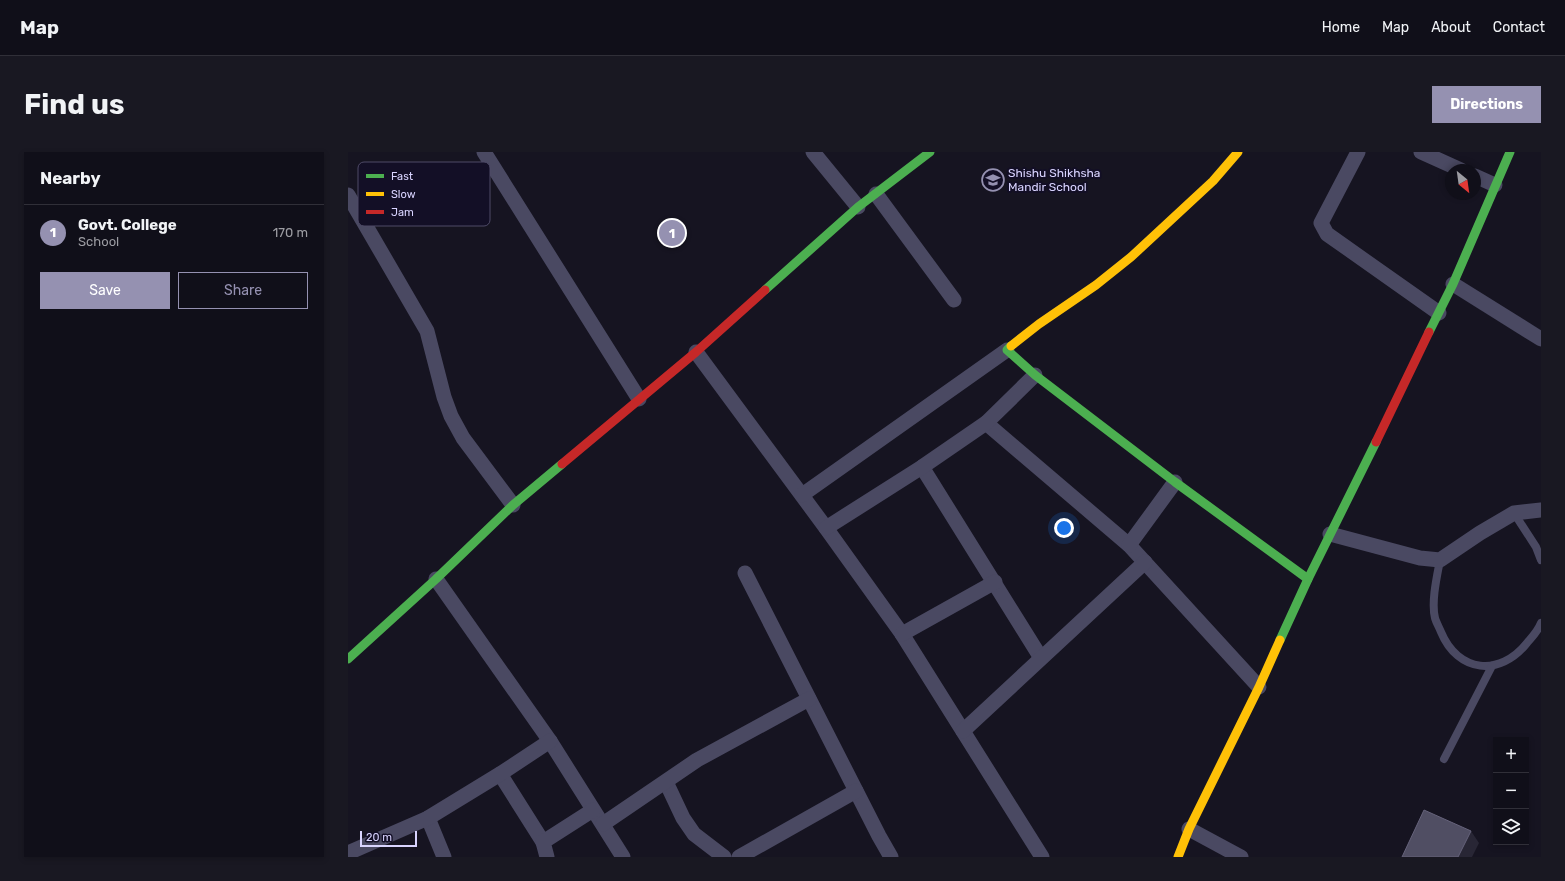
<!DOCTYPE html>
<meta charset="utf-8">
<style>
body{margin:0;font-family:Rubik,sans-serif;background:#191822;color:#f1f3f6}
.controls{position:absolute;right:12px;bottom:12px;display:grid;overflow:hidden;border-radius:0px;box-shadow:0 2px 6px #0003}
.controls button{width:36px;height:36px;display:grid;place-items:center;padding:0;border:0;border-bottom:1px solid #302f38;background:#100f19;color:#f1f3f6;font:20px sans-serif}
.compass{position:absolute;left:1097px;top:12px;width:36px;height:36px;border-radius:50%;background:#100f19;box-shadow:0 2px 6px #0003;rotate:151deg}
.scale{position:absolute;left:12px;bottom:10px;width:57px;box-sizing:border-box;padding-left:4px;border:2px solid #d9d4ff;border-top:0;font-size:11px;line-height:14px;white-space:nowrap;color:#d9d4ff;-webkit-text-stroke:3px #130f26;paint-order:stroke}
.you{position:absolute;left:716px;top:376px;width:14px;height:14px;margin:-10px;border:3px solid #fff;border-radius:50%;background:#1a73e8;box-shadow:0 0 0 6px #1a73e833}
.badge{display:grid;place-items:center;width:26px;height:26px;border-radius:50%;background:#9591b1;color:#fff;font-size:13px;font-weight:700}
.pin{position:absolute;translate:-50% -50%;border:2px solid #fff;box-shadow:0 1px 4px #0006}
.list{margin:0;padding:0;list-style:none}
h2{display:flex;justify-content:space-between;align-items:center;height:52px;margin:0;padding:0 16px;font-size:17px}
h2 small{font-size:13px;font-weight:400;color:#9c9ca2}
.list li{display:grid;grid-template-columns:26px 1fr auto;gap:12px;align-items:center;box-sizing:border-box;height:56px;padding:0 16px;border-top:1px solid #302f38}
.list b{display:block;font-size:15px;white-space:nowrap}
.list p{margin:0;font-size:13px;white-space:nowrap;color:#9c9ca2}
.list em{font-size:13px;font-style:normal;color:#9c9ca2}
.actions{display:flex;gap:8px;padding:12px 16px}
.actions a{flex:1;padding:9px 0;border:1px solid #9591b1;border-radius:0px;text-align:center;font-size:14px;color:#9591b1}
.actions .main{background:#9591b1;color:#fff}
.icon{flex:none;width:22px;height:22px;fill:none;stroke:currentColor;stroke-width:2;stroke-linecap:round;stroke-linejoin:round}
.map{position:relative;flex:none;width:1193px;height:705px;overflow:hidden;border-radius:0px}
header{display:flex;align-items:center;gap:24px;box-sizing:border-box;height:56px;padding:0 20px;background:#100f19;border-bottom:1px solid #302f38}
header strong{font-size:19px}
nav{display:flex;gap:22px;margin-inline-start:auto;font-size:14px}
.intro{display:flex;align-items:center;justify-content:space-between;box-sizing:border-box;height:96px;padding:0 24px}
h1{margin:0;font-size:28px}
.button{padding:10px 18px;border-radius:0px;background:#9591b1;color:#fff;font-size:14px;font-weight:700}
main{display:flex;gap:24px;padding:0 24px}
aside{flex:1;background:#100f19;border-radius:0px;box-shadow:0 2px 6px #0003}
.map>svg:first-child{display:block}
</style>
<header>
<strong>Map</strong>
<nav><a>Home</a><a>Map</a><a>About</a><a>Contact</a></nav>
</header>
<div class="intro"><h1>Find us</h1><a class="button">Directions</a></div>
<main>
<aside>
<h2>Nearby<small></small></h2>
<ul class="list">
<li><span class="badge">1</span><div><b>Govt. College</b><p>School</p></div><em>170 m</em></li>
</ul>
<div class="actions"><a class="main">Save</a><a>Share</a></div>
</aside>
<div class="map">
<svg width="1193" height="705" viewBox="0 0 1193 705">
<rect width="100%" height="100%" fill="#161421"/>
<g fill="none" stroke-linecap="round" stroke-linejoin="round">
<g stroke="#4a4962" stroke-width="8">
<path d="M1166 361 1188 395 1193 408"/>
<path d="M1092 408C1089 424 1083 450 1087 466 1088 470 1091 475 1093 480 1110 521 1152 525 1179 491 1185 484 1190 479 1193 471"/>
<path d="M1096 607 1144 514"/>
</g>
<g stroke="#4a4962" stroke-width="15">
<path d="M136 0 291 247"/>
<path d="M465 0 510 55"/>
<path d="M1010 0 973 71 979 82 1091 161"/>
<path d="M1073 0 1113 18"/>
<path d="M1127 24 1147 33"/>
<path d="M528 42 606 148"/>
<path d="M0 43 79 179 96 245 103 264 115 286 165 353"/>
<path d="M1105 132 1193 187"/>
<path d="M348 200 478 376 554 482 694 705"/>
<path d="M638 271 781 393 911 535"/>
<path d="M574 315 693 506"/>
<path d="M454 343 659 198"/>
<path d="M478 376 574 315 638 271 687 223"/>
<path d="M982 382 1072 406 1092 408 1132 381 1166 361 1193 358"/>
<path d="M781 393 827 330"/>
<path d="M397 421 531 684 543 705"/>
<path d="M88 427 202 589 275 705"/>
<path d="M554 482 647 430"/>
<path d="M615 579 797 410"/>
<path d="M152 622 195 690"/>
<path d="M318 630 335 666 346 682 376 705"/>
<path d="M80 666 96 705"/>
<path d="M255 672 349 608 461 547"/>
<path d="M841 677 893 705"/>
<path d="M0 701 80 666 152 622 202 589"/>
<path d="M199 705 195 690 245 658"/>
<path d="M391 705 508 639"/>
</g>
<g stroke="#4caf50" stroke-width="9">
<path d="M417 138 510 55 582 0"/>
<path d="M1081 180 1105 132 1162 0"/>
<path d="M663 194 659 198 687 223 827 330 960 427"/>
<path d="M932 488 960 427 1028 290"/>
<path d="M0 507 88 427 165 353 214 312"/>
</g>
<g stroke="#ffc107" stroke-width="9">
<path d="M663 194 691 172 748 133 783 105 865 29 890 0"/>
<path d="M830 705 841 677 911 535 932 488"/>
</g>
<g stroke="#c62828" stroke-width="9">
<path d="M1028 290 1081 180"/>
<path d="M214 312 348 200 417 138"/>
</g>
</g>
<path fill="#282635" d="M1123 679 1131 691 1124 705H1110Z"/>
<path fill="#504e63" stroke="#66637b" d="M1076 658 1123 679 1110 705H1054Z"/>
<defs>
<g id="school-ring" transform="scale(1.15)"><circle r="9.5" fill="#130f26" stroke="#9591b1" stroke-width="1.5"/><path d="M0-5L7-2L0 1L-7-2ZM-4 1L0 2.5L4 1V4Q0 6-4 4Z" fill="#9591b1"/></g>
</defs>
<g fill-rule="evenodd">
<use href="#school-ring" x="645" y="28"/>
</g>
<g text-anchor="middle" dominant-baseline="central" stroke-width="4" stroke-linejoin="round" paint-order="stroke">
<g font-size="12" fill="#d9d4ff" stroke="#130f26" text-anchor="start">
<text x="660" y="21">Shishu Shikhsha<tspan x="660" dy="14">Mandir School</tspan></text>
</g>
</g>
<rect x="10" y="10" width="132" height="64" rx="6" fill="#130f26" stroke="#4e4a67" stroke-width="1"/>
<rect x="18" y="22" width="18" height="4" fill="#4caf50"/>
<rect x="18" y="40" width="18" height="4" fill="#ffc107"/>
<rect x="18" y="58" width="18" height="4" fill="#c62828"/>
<g font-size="11" fill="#d9d4ff">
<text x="43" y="28">Fast</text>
<text x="43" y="46">Slow</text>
<text x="43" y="64">Jam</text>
</g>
</svg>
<div class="controls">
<button>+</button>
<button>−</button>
<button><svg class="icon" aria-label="layers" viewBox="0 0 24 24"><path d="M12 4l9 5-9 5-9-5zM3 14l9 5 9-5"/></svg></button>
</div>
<svg class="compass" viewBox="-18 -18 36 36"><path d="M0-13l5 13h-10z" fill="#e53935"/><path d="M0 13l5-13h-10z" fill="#9c9ca2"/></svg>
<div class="scale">20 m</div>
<div class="you"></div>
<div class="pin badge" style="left:324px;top:81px">1</div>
</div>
</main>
